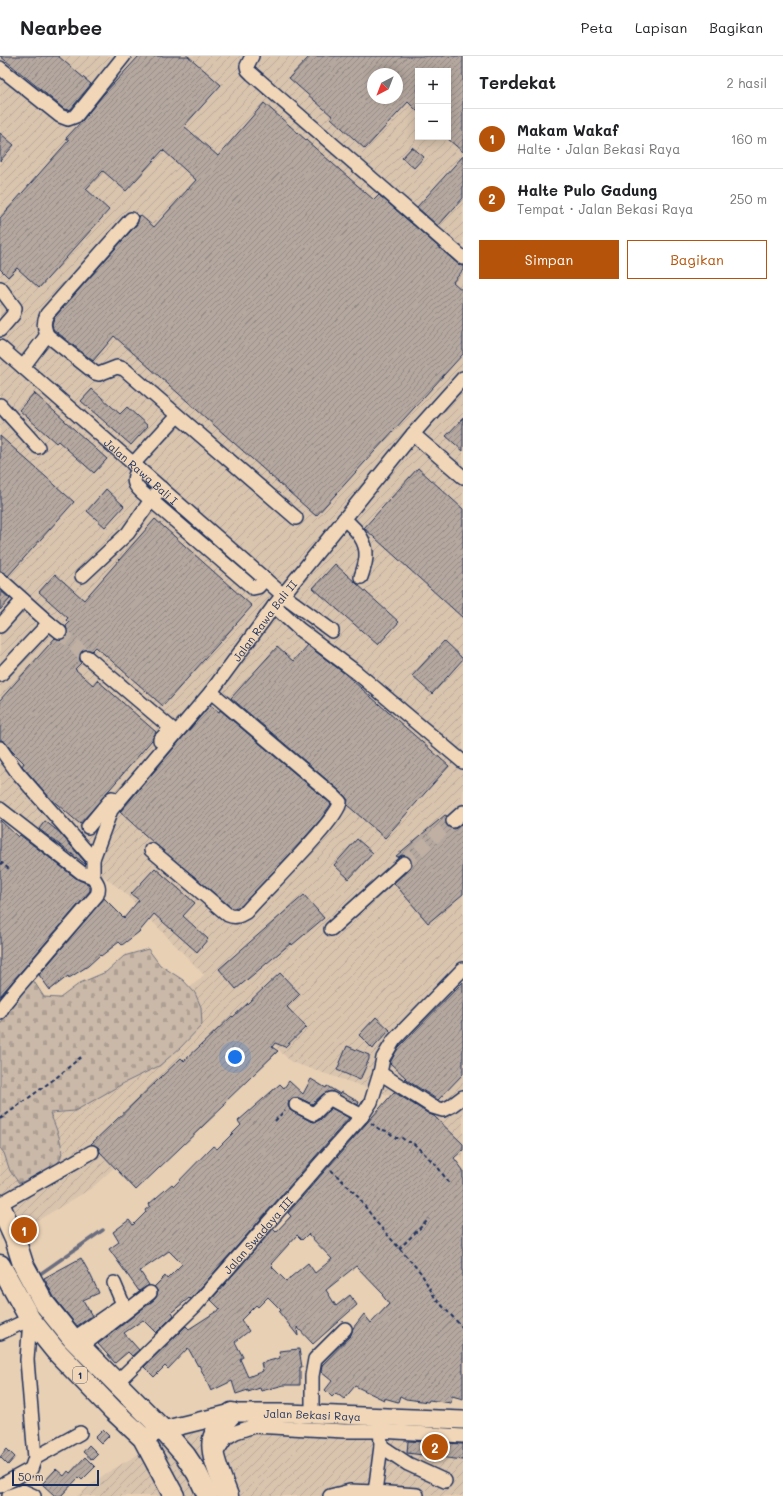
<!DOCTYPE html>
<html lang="id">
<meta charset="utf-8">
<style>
body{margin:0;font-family:Mali,sans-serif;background:#f2f2f2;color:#202124}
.controls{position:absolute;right:12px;top:12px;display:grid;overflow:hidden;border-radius:0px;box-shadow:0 2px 10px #0003}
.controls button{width:36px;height:36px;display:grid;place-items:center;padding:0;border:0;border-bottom:1px solid #e0e0e0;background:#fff;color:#202124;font:20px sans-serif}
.compass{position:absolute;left:367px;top:12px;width:36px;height:36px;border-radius:50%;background:#fff;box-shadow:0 2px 10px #0003;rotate:222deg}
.scale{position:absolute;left:12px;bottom:10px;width:87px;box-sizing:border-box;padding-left:4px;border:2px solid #1b2f5e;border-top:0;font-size:11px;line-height:14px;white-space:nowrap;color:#1b2f5e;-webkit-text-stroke:3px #f1d7b8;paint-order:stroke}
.you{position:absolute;left:235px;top:1001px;width:14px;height:14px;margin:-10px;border:3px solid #fff;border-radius:50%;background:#1a73e8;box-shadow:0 0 0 6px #1a73e833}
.badge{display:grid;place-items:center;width:26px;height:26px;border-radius:50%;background:#b45309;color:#fff;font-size:13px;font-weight:700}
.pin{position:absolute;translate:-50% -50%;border:2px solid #fff;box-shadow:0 1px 4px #0006}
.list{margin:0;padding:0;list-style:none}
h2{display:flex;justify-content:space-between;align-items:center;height:52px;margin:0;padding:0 16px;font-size:17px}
h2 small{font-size:13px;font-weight:400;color:#757577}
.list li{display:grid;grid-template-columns:26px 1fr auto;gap:12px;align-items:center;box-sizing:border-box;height:60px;padding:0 16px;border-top:1px solid #e0e0e0}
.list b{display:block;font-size:15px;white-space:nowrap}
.list p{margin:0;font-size:13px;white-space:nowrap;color:#757577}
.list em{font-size:13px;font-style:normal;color:#757577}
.actions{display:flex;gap:8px;padding:12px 16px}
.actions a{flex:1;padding:9px 0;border:1px solid #b45309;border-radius:0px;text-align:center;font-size:14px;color:#b45309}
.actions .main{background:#b45309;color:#fff}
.map{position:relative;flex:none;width:463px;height:1440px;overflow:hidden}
header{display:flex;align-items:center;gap:24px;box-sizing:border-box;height:56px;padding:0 20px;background:#fff;border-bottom:1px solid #e0e0e0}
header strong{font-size:19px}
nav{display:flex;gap:22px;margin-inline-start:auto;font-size:14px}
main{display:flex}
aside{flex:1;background:#fff}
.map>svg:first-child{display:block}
</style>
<header>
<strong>Nearbee</strong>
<nav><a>Peta</a><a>Lapisan</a><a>Bagikan</a></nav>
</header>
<main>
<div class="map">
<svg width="463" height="1440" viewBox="0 0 463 1440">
<defs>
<pattern id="industrial-furrows" width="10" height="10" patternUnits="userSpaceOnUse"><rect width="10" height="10" fill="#d9c4ae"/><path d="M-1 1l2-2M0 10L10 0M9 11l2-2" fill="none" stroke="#baa998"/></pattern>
<pattern id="cemetery-stones" width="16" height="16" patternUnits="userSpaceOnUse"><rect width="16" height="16" fill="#cab9a8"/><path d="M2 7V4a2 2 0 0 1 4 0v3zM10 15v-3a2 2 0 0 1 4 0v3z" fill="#ad9f93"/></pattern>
<pattern id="building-hatch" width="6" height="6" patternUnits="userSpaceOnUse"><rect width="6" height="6" fill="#b5a89f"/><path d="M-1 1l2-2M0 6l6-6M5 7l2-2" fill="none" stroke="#928985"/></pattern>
</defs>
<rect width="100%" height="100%" fill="#e8d0b4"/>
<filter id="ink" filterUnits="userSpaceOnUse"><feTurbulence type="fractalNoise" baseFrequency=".025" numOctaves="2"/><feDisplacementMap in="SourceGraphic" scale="8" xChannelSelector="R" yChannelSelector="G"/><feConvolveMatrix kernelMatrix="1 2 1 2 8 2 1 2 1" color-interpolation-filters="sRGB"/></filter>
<g filter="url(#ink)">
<g fill="url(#industrial-furrows)" fill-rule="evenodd">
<path d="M0 0H463V1105L446 1076 394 1041 291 1006 261 976 92 1132 10 1181 0 1184V1054L169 950 204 919 123 835 0 746ZM418 15H448V81H418ZM373 18H397V42H373Z"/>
<path d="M194 1365 463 1384V1440H77L105 1418Z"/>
</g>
<path fill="url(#cemetery-stones)" stroke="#727483" d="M148 893 160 909 183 924 195 937 201 951 202 969 180 992 159 1010 124 1027 75 1055 50 1057C70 1105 67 1109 19 1127L10 1115 4 1097 0 1092V969L25 927 33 924 44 941 60 942 80 927 106 916 124 900Z"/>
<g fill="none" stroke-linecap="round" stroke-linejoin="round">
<path stroke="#6a6d7f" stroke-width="3.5" d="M36 1219 40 1218 103 1174"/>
</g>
<g fill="url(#building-hatch)" stroke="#1b2f5e" fill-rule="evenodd">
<path d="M0 0H58L91 28 71 53 68 54 64 53 46 38Z"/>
<path d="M139 0H188L221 29 184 70 218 100 264 47 374 144 379 139 458 208 463 210V214L453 226 463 235V298L316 460 114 280 93 305 53 273 52 268 54 262 137 168 140 159 154 171 196 124 163 94 126 135 103 115 86 133 109 154 39 232 17 212 8 221 0 213V162L69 84 66 82 82 65 103 39Z"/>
<path d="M310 0H463V96L448 83V15H418V56L408 46 365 93 331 62 332 60 289 22ZM373 18H397V42H373Z"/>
<path d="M0 77 14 89 0 105Z"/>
<path d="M412 91 424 101 414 112 402 102Z"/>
<path d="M463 100V142L438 170 417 151Z"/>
<path d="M92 333 120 358 127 351 148 370 131 389 81 345Z"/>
<path d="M34 337 107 403 94 417 58 385 56 387 19 354Z"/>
<path d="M463 362V395L446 380Z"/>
<path d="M0 380 74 446 8 520 0 515Z"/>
<path d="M418 412 463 453V562L364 472Z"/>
<path d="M106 433 124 450 105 471 87 455Z"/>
<path d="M155 463 252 550 163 650 96 591 92 595 85 593 81 596 79 600 81 607 75 613 93 629 97 624 156 676 152 684 80 768 50 742 23 711 22 710 24 707 11 694 6 687 0 683V644L55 582 62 584 66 581 68 578 66 570 69 567 66 564 68 562 39 536 55 518 84 544Z"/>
<path d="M335 508 399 566 378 589 313 532Z"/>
<path d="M0 534 10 543 0 554Z"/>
<path d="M444 585 463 603 432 638 412 620Z"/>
<path d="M307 589 344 617 449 710 385 782 347 749 348 744 340 735 231 642 277 591 293 605Z"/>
<path d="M210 649 219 656 220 654 331 748 321 763 292 796 241 850 234 852H232L155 788 120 756Z"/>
<path d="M445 759 447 760 445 767 450 772 455 773 463 767V838L428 867 394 827 409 813 412 809V805L407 800 402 799 398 801 396 800Z"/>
<path d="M0 764 18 781 20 779 77 823 88 828 90 832V835L0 940Z"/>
<path d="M45 765 59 776 85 806V808L39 773Z"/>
<path d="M357 783 373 797 349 823 334 809Z"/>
<path d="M155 812 195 847 183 860 208 883 197 896 154 858 139 876 122 889 119 886 101 900 100 899 88 910 69 922 68 920 50 934 39 919 104 842 124 862 139 844 131 838Z"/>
<path d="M304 839 324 862 292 889 291 887 236 933 219 913Z"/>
<path d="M280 917 300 938 287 951 306 971 285 991 275 987 272 991 278 995 224 1047 225 1049 136 1134 100 1096 99 1092 91 1088 181 1002 184 1005 232 960 233 961Z"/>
<path d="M463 926V1018L438 1044 405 1023 406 1022 390 1007 391 1005 398 992Z"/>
<path d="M376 961 390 974 375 990 373 993 359 979Z"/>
<path d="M347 990 369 999V1003L360 1024 337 1014Z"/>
<path d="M311 1023 326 1032 327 1030 340 1038 341 1036 359 1046 358 1049 331 1035 323 1038 312 1048 299 1042H292L289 1045 288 1049 290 1054 310 1065 315 1066 320 1064 331 1052 349 1062 197 1236 190 1243 189 1242 172 1256 174 1259 156 1277 143 1264 124 1277 139 1294 132 1300 128 1296 115 1307 98 1288 155 1243 158 1236 154 1231 165 1220 167 1223 182 1208 169 1195 140 1215 149 1229 139 1235 109 1193 119 1186 113 1176 129 1164 133 1169 146 1156 145 1154 150 1150 149 1148 172 1128 174 1130 213 1090 217 1093 241 1069 238 1065 280 1028 284 1032 289 1025 303 1038Z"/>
<path d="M394 1036 429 1058 434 1060 463 1088V1094L454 1102 463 1114V1343L452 1340 451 1347 429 1344 428 1346 406 1343 400 1340 398 1346 384 1342V1344L355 1330 344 1343 336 1337 332 1341 325 1334 332 1325 321 1316 322 1309 351 1279 353 1272 364 1258 371 1267 389 1248 382 1239 383 1238 356 1210 326 1234 336 1250 350 1239 357 1249 313 1288 297 1271 298 1280 279 1256 281 1254 268 1241 258 1251 256 1249 241 1264 249 1275 235 1286 243 1301 240 1303 248 1321 263 1315 261 1307 280 1302 279 1295 299 1293 302 1311H300V1329H284L261 1335 260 1332 248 1336V1334L236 1338 232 1325 211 1335 199 1309 198 1310 188 1292 168 1313 165 1310 154 1321 144 1311 186 1270 189 1273 220 1253 211 1244 273 1173 276 1176 291 1160 288 1157ZM308 1178 332 1203 315 1217 308 1207 286 1225 272 1211 273 1210 271 1208 297 1179 302 1184Z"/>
<path d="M81 1202 91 1220 99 1237 83 1244 92 1260 77 1270 54 1241 44 1222Z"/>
<path d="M103 1374 109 1380 101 1388 95 1382Z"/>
<path d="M408 1385 463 1388V1404L407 1397Z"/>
<path d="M89 1389 98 1398 92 1404 83 1396Z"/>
<path d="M7 1393 15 1401 8 1409 0 1401Z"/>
<path d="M85 1401 95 1411 82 1424 79 1421 61 1440H55L42 1428 56 1413 64 1420 68 1415 70 1417Z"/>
</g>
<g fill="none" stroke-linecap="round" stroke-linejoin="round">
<g stroke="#bfb0a3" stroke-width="13" stroke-dasharray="13 6" stroke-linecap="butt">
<path d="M60 576 87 601"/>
<path d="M404 807 453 765"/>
</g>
<g stroke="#1b2f5e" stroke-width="16">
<g id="minor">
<path d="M252 0 247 10 248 14 252 18 463 202"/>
<path d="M0 12 60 60 68 63 76 60 124 0"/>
<path d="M0 232 15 252 13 259 0 274"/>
<path d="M47 279C44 271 43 266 47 258L131 163"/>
<path id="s1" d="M0 291 283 539 332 575"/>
<path d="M23 311 47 279 95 317 99 318 117 311 124 313 296 462"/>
<path d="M0 349 38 391"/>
<path d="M413 378 463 421"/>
<path d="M133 408 177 360"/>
<path d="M161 432 151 444 253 532 258 531 265 523"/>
<path d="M344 463C355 472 367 485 366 500 366 507 363 514 361 521"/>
<path d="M82 520 128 477 151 444C140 434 127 428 139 413"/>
<path d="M0 523 49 567 0 619"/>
<path d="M274 550 299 573 356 616 463 706"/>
<path d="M49 567 60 576"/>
<path d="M0 570 23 544"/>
<path d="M87 601 171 672 160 684"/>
<path d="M0 692 17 716 93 803"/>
<path d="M0 753 82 817 93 821"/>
<path d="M453 765 463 756"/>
<path d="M88 771 112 742"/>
<path d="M151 794 228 859C235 862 239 860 246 856 261 838 339 763 340 746L335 741 211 636"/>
<path id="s2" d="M93 821V803L111 754 211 636 274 550 413 378 463 322"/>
<path d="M331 873 404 807"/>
<path d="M0 956 5 947 18 931 97 839C100 831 98 828 93 821"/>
<path d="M380 1017 433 1051 443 1054 451 1050 463 1041"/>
<path d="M296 1049 314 1058 328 1044 331 1043 362 1060"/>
<path d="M0 1148 92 1096"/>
<path d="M0 1277 30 1263 27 1304 35 1402 31 1413 0 1430"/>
<path d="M73 1283 123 1248 114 1227"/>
<path d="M81 1291 150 1237"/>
<path id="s3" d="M116 1327 196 1249 362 1060 371 1046 380 1017 383 1002 394 984 463 913"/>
<path d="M312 1357V1320L315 1303 345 1273"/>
<path d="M381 1390 408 1408 445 1425"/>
<path d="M35 1402 80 1377"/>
<path d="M215 1403 216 1397 226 1382 236 1376 254 1370 344 1375H380L463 1380"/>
<path d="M375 1436 417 1439"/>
<path d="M9 1440 23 1435 34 1440"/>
<path d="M330 1440 350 1435 375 1436 381 1390 380 1366"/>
</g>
</g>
<g stroke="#1b2f5e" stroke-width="20">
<g id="major">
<path id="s4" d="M152 1378 163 1374 232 1357H287L463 1364"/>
</g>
</g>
<g stroke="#1b2f5e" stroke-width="23">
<g id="highway">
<path d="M0 1150 15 1183 23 1208 44 1247 73 1283 163 1374 185 1399 197 1417 208 1440"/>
<path d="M0 1209 30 1263 55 1294 113 1354 143 1382 174 1440"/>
<path d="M228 1440C223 1426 209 1397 213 1383 215 1373 226 1365 232 1357"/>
</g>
</g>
<g stroke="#1b2f5e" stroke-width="2" stroke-dasharray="4 3" stroke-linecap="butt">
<path d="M0 808 2 807 11 815"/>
<path d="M0 1063 57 1021 82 1000"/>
<path d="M275 1065 285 1054"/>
<path d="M371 1067 379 1073 387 1075 396 1082H402L407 1086H412L437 1110 449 1127"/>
<path d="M331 1114 356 1138 377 1167 421 1217 435 1242 463 1272"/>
<path d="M399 1193 429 1163"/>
</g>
<use href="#minor" stroke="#f1d7b8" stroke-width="13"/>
<use href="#major" stroke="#f1d7b8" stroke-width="17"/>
<use href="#highway" stroke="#f1d7b8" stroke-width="20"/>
</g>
</g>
<g text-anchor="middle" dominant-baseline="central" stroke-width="3.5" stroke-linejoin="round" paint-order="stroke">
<rect fill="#f1d7b8" stroke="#5b6179" stroke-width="1" x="73" y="1311" width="14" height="16" rx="3"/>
<g font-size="10" font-weight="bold" fill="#1b2f5e">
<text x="80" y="1319">1</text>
</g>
<g font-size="11" fill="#1b2f5e" stroke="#f1d7b8">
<text stroke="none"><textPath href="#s1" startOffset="188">Jalan Rawa Bali I</textPath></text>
<text stroke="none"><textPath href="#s2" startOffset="314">Jalan Rawa Bali II</textPath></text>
<text stroke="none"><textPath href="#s3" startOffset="205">Jalan Swadaya III</textPath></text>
<text stroke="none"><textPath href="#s4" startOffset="163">Jalan Bekasi Raya</textPath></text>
</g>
</g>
</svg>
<div class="controls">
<button>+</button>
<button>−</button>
</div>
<svg class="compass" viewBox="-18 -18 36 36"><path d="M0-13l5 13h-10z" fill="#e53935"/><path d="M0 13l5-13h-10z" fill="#757577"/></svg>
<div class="scale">50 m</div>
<div class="you"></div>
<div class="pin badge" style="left:24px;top:1174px">1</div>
<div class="pin badge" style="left:435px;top:1391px">2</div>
</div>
<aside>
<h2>Terdekat<small>2 hasil</small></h2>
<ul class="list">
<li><span class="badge">1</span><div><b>Makam Wakaf</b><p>Halte · Jalan Bekasi Raya</p></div><em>160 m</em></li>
<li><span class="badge">2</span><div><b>Halte Pulo Gadung</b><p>Tempat · Jalan Bekasi Raya</p></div><em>250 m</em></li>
</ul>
<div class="actions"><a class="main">Simpan</a><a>Bagikan</a></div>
</aside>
</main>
